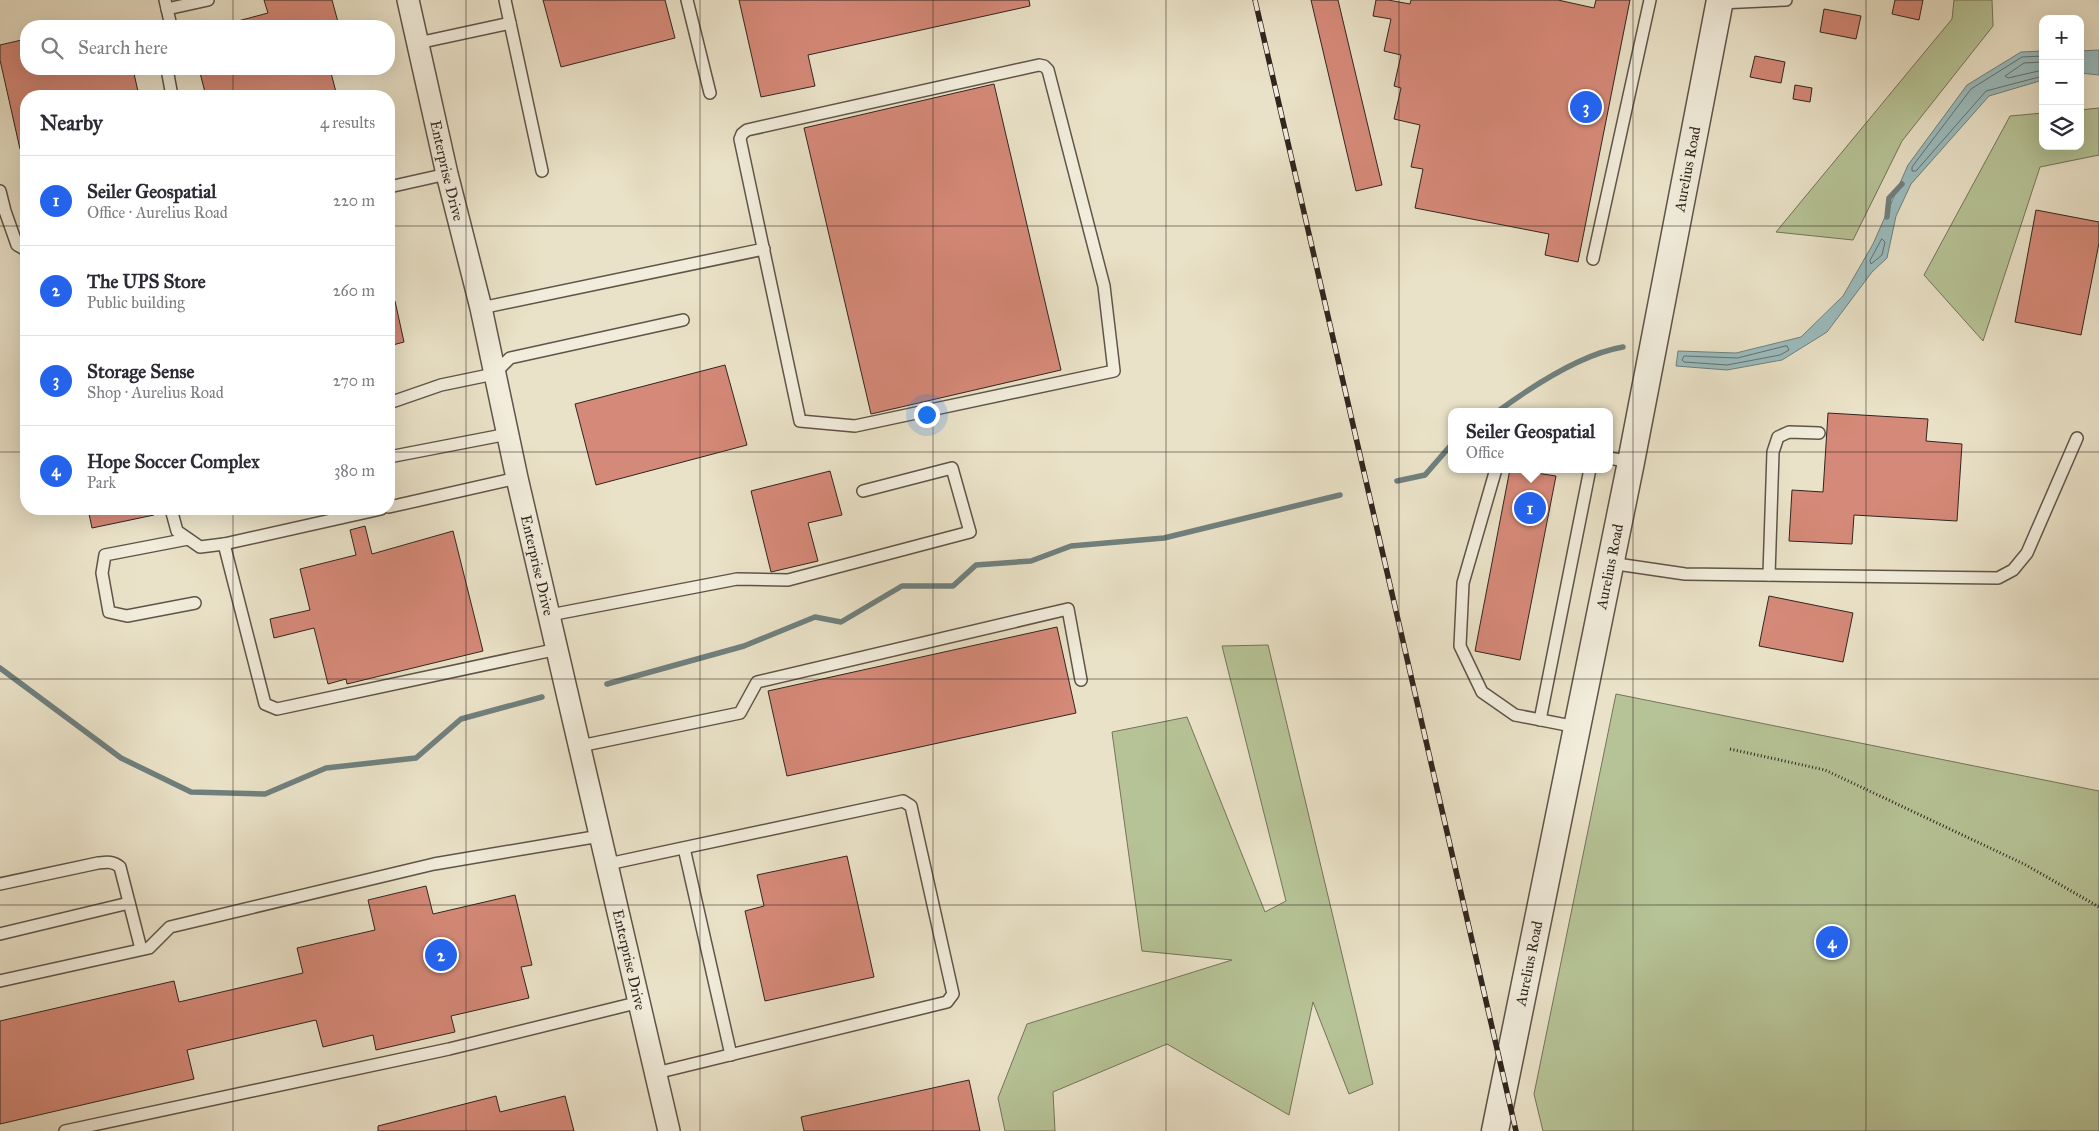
<!DOCTYPE html>
<meta charset="utf-8">
<style>
body{margin:0;font-family:"IM FELL Great Primer",serif;background:#f2f2f3;color:#2b2b33}
.controls{position:absolute;right:15px;top:15px;display:grid;overflow:hidden;border-radius:10px;box-shadow:0 5px 20px #0002}
.controls button{width:45px;height:45px;display:grid;place-items:center;padding:0;border:0;border-bottom:1px solid #e1e1e2;background:#fff;color:#2b2b33;font:25px sans-serif}
.you{position:absolute;left:926px;top:414px;width:18px;height:18px;margin:-12px;border:4px solid #fff;border-radius:50%;background:#1a73e8;box-shadow:0 0 0 8px #1a73e833}
.badge{display:grid;place-items:center;width:32px;height:32px;border-radius:50%;background:#2563eb;color:#fff;font-size:16px;font-weight:700}
.pin{position:absolute;translate:-50% -50%;border:2px solid #fff;box-shadow:0 1px 5px #0006}
.popup{position:absolute;left:1448px;top:408px;width:165px;height:65px;box-sizing:border-box;display:grid;place-content:center;border-radius:10px;background:#fff;filter:drop-shadow(0 1px 4px #0005);font-size:16px;white-space:nowrap;color:#7c7c81}
.popup b{font-size:19px;color:#2b2b33}
.popup::after{content:'';position:absolute;left:50%;top:100%;margin-left:-10px;border:10px solid transparent;border-top-color:#fff}
.list{margin:0;padding:0;list-style:none}
h2{display:flex;justify-content:space-between;align-items:center;height:65px;margin:0;padding:0 20px;font-size:21px}
h2 small{font-size:16px;font-weight:400;color:#7c7c81}
.list li{display:grid;grid-template-columns:32px 1fr auto;gap:15px;align-items:center;box-sizing:border-box;height:90px;padding:0 20px;border-top:1px solid #e1e1e2}
.list b{display:block;font-size:19px;white-space:nowrap}
.list p{margin:0;font-size:16px;white-space:nowrap;color:#7c7c81}
.list em{font-size:16px;font-style:normal;color:#7c7c81}
.icon{flex:none;width:28px;height:28px;fill:none;stroke:currentColor;stroke-width:2;stroke-linecap:round;stroke-linejoin:round}
.map{position:relative;flex:none;width:2099px;height:1131px;overflow:hidden}
.search{position:absolute;background:#fff;box-shadow:0 5px 20px #0002;left:20px;top:20px;width:375px;height:55px;display:flex;align-items:center;gap:12px;box-sizing:border-box;padding:0 18px;border-radius:20px;color:#7c7c81;font-size:19px}
.panel{position:absolute;background:#fff;box-shadow:0 5px 20px #0002;left:20px;top:90px;width:375px;height:425px;border-radius:20px}
.map>svg:first-child{display:block}
</style>
<div class="map">
<svg width="2099" height="1131" viewBox="0 0 2099 1131">
<rect width="100%" height="100%" fill="#eae2c8"/>
<filter id="stains"><feTurbulence type="fractalNoise" baseFrequency=".004" numOctaves="4"/><feColorMatrix values="0 0 0 0 .2 0 0 0 0 .09 0 0 0 0 .02 0 0 0 .5 -.17"/></filter>
<radialGradient id="worn" r=".72"><stop offset=".6" stop-color="#630" stop-opacity="0"/><stop offset="1" stop-color="#630" stop-opacity=".3"/></radialGradient>
<g fill="#b6c396" stroke="#74745a">
<path d="M1954 0H1992L1993 26 1902 141 1853 240 1776 232 1952 19Z"/>
<path d="M2099 108V155L2040 167 1983 341 1924 275 2010 116 2043 113V146H2080V110Z"/>
<path d="M1268 645 1373 1084 1349 1094 1313 1002 1289 1115 1167 1044 1053 1092 1055 1131H1005L998 1098 1027 1024 1232 960 1142 951 1112 732 1187 717 1265 912 1286 901 1222 646Z"/>
<path d="M1616 694 2099 791V1131H1543L1534 1094Z"/>
</g>
<g fill="#9abcbe" stroke="#70807e">
<path d="M2099 50V75L2080 73V51Z"/>
<path d="M2043 51V80L1989 96 1911 184 1896 216 1887 258 1872 272 1827 332 1782 360 1727 370 1676 366 1678 351 1736 353 1801 337 1843 296 1873 244 1908 165 1967 85 2021 52Z"/>
</g>
<g fill="none" stroke-linecap="round" stroke-linejoin="round">
<g stroke="#66706e" stroke-width="1">
<path d="M2043 56 2022 57 1971 89 1912 167V171H1916L1986 91 2043 76"/>
<path d="M2043 62 2024 63 2005 76 2008 78 2043 70"/>
<path d="M1882 239 1885 242 1882 255 1871 264 1870 261Z"/>
<path d="M1787 346 1789 350 1780 355 1727 365 1684 362 1682 360 1684 356 1737 358Z"/>
</g>
<g stroke="#70807e" stroke-width="5.5">
<path d="M1887 217 1889 198 1902 184"/>
<path d="M1497 412C1531 387 1581 354 1623 347"/>
<path d="M1397 481 1425 475 1451 445"/>
<path d="M0 668 121 758 191 792 265 794 326 768 416 758 461 719 542 697"/>
<path d="M607 684 744 646 815 617 841 622 902 586H953L976 565 1031 561 1071 546 1164 538 1340 495"/>
</g>
</g>
<g fill="#d58978" stroke="#31251e">
<path d="M264 0H332L338 22 320 26H238V21L268 13Z"/>
<path d="M543 0H665L675 38 561 67Z"/>
<path d="M739 0H1029L1030 6 808 55 815 86 761 97Z"/>
<path d="M1311 0H1338L1382 185 1356 191Z"/>
<path d="M1376 0H1388L1410 4 1411 0H1558L1594 8 1596 0H1630L1578 262 1545 255 1549 234 1415 208 1423 169 1411 167 1420 125 1394 119 1401 88 1394 86 1401 55 1384 51 1391 19 1373 16Z"/>
<path d="M1895 0H1923L1919 20 1892 14Z"/>
<path d="M1824 9 1861 16 1856 39 1820 32Z"/>
<path d="M26 39V69H133L139 96H26V148L20 149 0 60V45Z"/>
<path d="M1755 56 1785 62 1781 83 1750 77Z"/>
<path d="M199 69H330L337 96H206Z"/>
<path d="M994 84 1061 370 871 414 804 128Z"/>
<path d="M1795 85 1812 88 1810 102 1793 99Z"/>
<path d="M2036 210 2099 222V243L2081 335 2015 322Z"/>
<path d="M395 301 404 342 389 346V302Z"/>
<path d="M725 365 747 445 596 485 575 404Z"/>
<path d="M1828 413 1928 419 1926 441 1962 444 1957 521 1854 515 1852 544 1789 541 1792 490 1823 492Z"/>
<path d="M1510 469 1556 476 1520 660 1475 651Z"/>
<path d="M830 471 842 515 808 523 818 561 771 572 751 491Z"/>
<path d="M88 509H154V515L92 528Z"/>
<path d="M365 526 372 554 453 531 483 651 347 684 346 679 328 684 314 628 274 638 270 619 310 610 300 569 356 555 350 530Z"/>
<path d="M1769 596 1853 613 1843 662 1759 646Z"/>
<path d="M1057 627 1076 713 787 776 768 691Z"/>
<path d="M847 856 874 977 765 1001 745 911 764 906 757 875Z"/>
<path d="M426 886 433 914 515 895 532 965 521 967 529 998 451 1016 455 1032 376 1050 373 1035 323 1047 316 1020 187 1050 194 1079 0 1124V1021L174 981 179 1002 303 973 297 948 375 930 368 900Z"/>
<path d="M969 1080 980 1131H804L801 1117Z"/>
<path d="M496 1096 500 1112 565 1096 574 1131H378V1126Z"/>
</g>
<g fill="none" stroke-linecap="round" stroke-linejoin="round">
<g stroke="#5f5448" stroke-width="14">
<g id="service">
<path d="M165 0 171 26"/>
<path d="M687 0 710 93"/>
<path d="M1719 3 1786 0"/>
<path d="M167 9 208 0"/>
<path d="M510 23 542 171"/>
<path d="M418 43 510 23 505 0"/>
<path d="M1039 65 1044 66 1048 70 1104 286 1114 371 855 426 800 421 740 139 742 134 747 130Z"/>
<path d="M167 69 172 96"/>
<path d="M389 187 447 174"/>
<path d="M0 191 5 211 17 245 26 250"/>
<path d="M1593 259 1650 0"/>
<path d="M481 308 764 249"/>
<path d="M389 403 441 385 494 374 510 358 683 320"/>
<path d="M389 457 508 434"/>
<path d="M1609 458 1631 462"/>
<path d="M1496 469 1463 583 1460 646 1482 692 1515 715 1577 727"/>
<path d="M389 507 517 478"/>
<path d="M171 509 177 531 200 547 224 544 381 509"/>
<path d="M188 539 105 555 102 573 109 612 127 616 195 603"/>
<path d="M224 544 265 704 277 709 558 649"/>
<path d="M1610 563 1685 574 1998 578 2013 570 2027 553 2077 438"/>
<path d="M1769 575 1773 452 1778 437 1789 432 1819 433"/>
<path d="M550 615 737 579 788 580 970 532 952 468 863 491"/>
<path d="M1540 720 1590 469"/>
<path d="M580 746 740 713 757 682 1068 609 1081 680"/>
<path d="M684 848 731 1055"/>
<path d="M608 864 903 801 911 806 953 994 947 1002 656 1073"/>
<path d="M0 884 98 863C107 862 113 861 120 867L141 949"/>
<path d="M0 934 129 903"/>
<path d="M0 981 149 948 170 927 434 864 600 836"/>
<path d="M65 1131 449 1049 640 1002"/>
</g>
</g>
<g stroke="#5f5448" stroke-width="24">
<g id="minor">
<path id="s1" d="M408 0 447 174 481 308 517 478 669 1131"/>
</g>
</g>
<g stroke="#5f5448" stroke-width="29">
<g id="tertiary">
<path id="s2" d="M1495 1131 1631 462 1720 0"/>
</g>
</g>
<path stroke="#31251e" stroke-width="3" stroke-dasharray="1 2.5" stroke-linecap="butt" d="M1730 749 1825 770 2026 865 2099 907"/>
<use href="#service" stroke="#f1ecdb" stroke-width="11"/>
<use href="#minor" stroke="#f1ecdb" stroke-width="21"/>
<use href="#tertiary" stroke="#f1ecdb" stroke-width="26"/>
<g stroke="#31251e" stroke-width="5.5">
<path id="rail" d="M1255 0 1516 1131"/>
</g>
<use href="#rail" stroke="#f1ecdb" stroke-width="4" stroke-dasharray="11" stroke-linecap="butt"/>
</g>
<path fill="none" stroke="#31251e" stroke-width="1" stroke-opacity="0.55" d="M233 0V26M466 0V1131M700 0V1131M933 0V1131M1166 0V1131M1399 0V1131M1633 0V1131M1866 0V1131M233 69V96M0 226H26M389 226H2099M0 452H26M389 452H2099M233 509V1131M0 679H2099M0 905H2099"/>
<g text-anchor="middle" dominant-baseline="central" stroke-width="4" stroke-linejoin="round" paint-order="stroke">
<g font-size="15" fill="#31251e" stroke="#f1ecdb">
<text stroke="none"><textPath href="#s2" startOffset="981">Aurelius Road</textPath></text>
<text stroke="none"><textPath href="#s1" startOffset="175">Enterprise Drive</textPath></text>
<text stroke="none"><textPath href="#s1" startOffset="580">Enterprise Drive</textPath></text>
<text stroke="none"><textPath href="#s2" startOffset="576">Aurelius Road</textPath></text>
<text stroke="none"><textPath href="#s1" startOffset="985">Enterprise Drive</textPath></text>
<text stroke="none"><textPath href="#s2" startOffset="171">Aurelius Road</textPath></text>
</g>
</g>
<rect width="100%" height="100%" filter="url(#stains)"/>
<rect width="100%" height="100%" fill="url(#worn)"/>
</svg>
<div class="controls">
<button>+</button>
<button>−</button>
<button><svg class="icon" aria-label="layers" viewBox="0 0 24 24"><path d="M12 4l9 5-9 5-9-5zM3 14l9 5 9-5"/></svg></button>
</div>
<div class="you"></div>
<div class="pin badge" style="left:1530px;top:508px">1</div>
<div class="popup"><b>Seiler Geospatial</b>Office</div>
<div class="pin badge" style="left:441px;top:955px">2</div>
<div class="pin badge" style="left:1586px;top:107px">3</div>
<div class="pin badge" style="left:1832px;top:942px">4</div>
<div class="search"><svg class="icon" aria-label="search" viewBox="0 0 24 24"><circle cx="10" cy="10" r="6"/><path d="M15 15l6 6"/></svg>Search here</div>
<section class="panel">
<h2>Nearby<small>4 results</small></h2>
<ul class="list">
<li><span class="badge">1</span><div><b>Seiler Geospatial</b><p>Office · Aurelius Road</p></div><em>220 m</em></li>
<li><span class="badge">2</span><div><b>The UPS Store</b><p>Public building</p></div><em>260 m</em></li>
<li><span class="badge">3</span><div><b>Storage Sense</b><p>Shop · Aurelius Road</p></div><em>270 m</em></li>
<li><span class="badge">4</span><div><b>Hope Soccer Complex</b><p>Park</p></div><em>380 m</em></li>
</ul>
</section>
</div>
